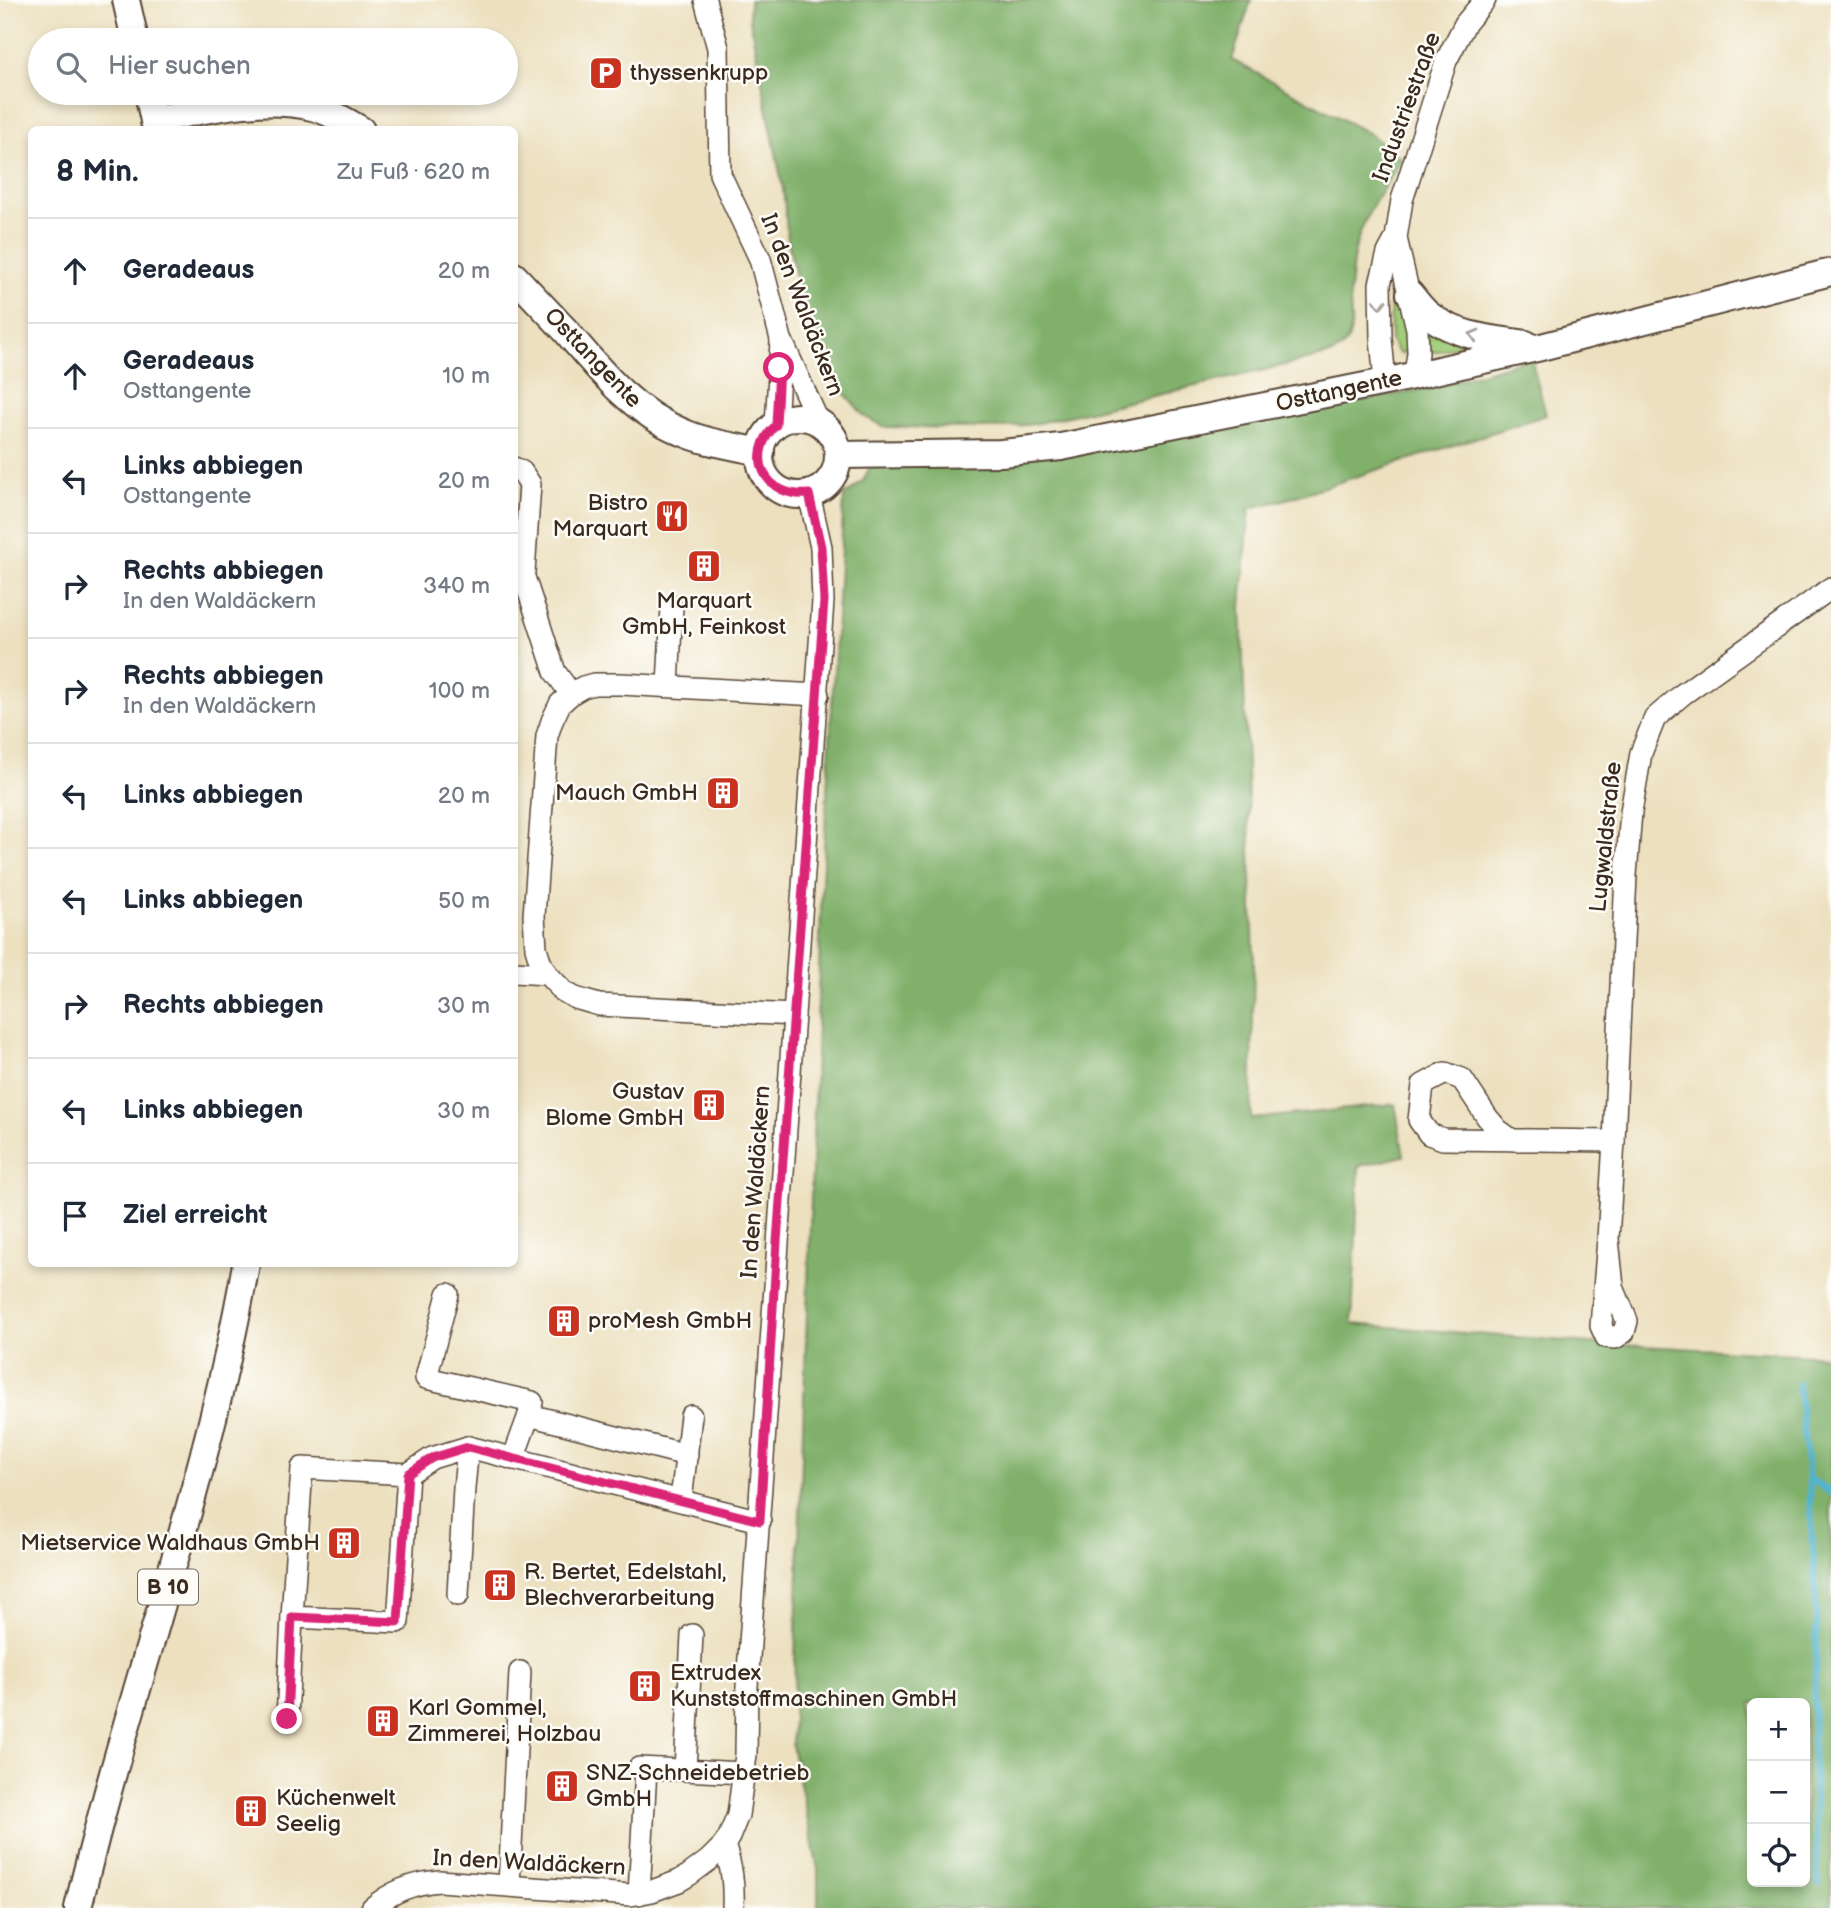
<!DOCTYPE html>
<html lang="de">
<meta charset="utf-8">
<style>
body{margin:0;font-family:"Balsamiq Sans",sans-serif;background:#f2f2f3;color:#1f2937}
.controls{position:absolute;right:21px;bottom:21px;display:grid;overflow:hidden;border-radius:10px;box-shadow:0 4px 10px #0003}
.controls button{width:63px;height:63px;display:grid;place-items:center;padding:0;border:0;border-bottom:2px solid #e0e1e3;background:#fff;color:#1f2937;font:35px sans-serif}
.stop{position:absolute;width:21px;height:21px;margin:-16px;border:5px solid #db2777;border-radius:50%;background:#fff}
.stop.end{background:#db2777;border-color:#fff;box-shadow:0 2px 7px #0008}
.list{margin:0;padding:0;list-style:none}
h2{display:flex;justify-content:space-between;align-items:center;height:91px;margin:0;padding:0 28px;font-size:30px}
h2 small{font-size:23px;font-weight:400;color:#747a83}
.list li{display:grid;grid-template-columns:46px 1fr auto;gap:21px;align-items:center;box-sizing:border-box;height:105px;padding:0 28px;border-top:2px solid #e0e1e3}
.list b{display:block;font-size:26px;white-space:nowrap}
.list p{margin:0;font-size:23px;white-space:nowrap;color:#747a83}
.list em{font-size:23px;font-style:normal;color:#747a83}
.icon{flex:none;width:38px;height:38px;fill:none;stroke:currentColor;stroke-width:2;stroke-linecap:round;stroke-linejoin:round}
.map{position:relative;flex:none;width:1831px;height:1908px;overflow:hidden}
.search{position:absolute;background:#fff;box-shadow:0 4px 10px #0003;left:28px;top:28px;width:490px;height:77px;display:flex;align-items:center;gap:18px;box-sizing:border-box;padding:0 24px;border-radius:38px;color:#747a83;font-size:26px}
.panel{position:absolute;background:#fff;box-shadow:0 4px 10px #0003;left:28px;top:126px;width:490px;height:1141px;border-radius:10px}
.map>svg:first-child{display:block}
</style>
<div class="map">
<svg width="1831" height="1908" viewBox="0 0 1831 1908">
<rect width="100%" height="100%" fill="#fdfcf7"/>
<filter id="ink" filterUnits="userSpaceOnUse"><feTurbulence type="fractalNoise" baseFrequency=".0143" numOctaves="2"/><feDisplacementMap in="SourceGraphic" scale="14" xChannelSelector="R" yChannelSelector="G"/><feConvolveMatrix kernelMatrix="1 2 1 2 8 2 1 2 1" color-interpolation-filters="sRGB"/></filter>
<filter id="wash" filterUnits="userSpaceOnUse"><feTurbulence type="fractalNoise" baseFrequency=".00686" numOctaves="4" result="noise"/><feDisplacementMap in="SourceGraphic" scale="28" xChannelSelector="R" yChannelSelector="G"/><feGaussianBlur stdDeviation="1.57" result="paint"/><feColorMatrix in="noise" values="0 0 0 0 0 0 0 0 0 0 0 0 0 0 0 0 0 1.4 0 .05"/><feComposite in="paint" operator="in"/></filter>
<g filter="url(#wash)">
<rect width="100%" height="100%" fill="#ece0bf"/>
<g fill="#a0cd7a" stroke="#6e7c4c" stroke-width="2">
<path d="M1396 279C1401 301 1414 330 1405 352L1400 354 1397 351 1391 341 1390 280Z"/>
<path d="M1427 327 1464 345 1429 353Z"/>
</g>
<g fill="#80b06a" stroke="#5e6d44" stroke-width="2" fill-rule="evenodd">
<path d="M750 0H1251L1232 60 1370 134 1402 159C1384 188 1363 215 1355 250 1352 263 1351 279 1350 293 1349 318 1360 341 1332 354L1034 424 996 428 885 427 865 417 841 389 828 378 820 347 800 296 788 241 783 189 749 16Z"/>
<path d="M1531 358 1546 415 1287 499 1250 508 1241 606 1254 959 1251 1119 1395 1104 1404 1156 1359 1166 1352 1324 1603 1344 1831 1356V1908H818V1869L792 1746 822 881 844 496 863 481 872 463 1234 426 1438 386ZM1752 1703H1805V1882H1752Z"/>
</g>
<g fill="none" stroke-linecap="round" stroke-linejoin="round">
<g stroke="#50b3cf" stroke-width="6">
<path d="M1798 1384 1809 1478 1817 1622 1813 1746 1818 1884"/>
<path d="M1809 1478 1831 1493"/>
</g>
</g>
</g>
<g filter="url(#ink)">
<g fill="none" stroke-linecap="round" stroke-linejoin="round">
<g stroke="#564536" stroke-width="24">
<g id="minor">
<path d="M705 0 718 48 720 174 760 259 781 339 819 423"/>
<path d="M1396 238 1417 329 1418 353 1415 375"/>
<path d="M1385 382 1381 338 1380 284 1388 253 1396 238 1402 200 1446 61 1465 24 1485 0"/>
<path d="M776 425 781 341"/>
<path d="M514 468 522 472 530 484 524 572"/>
<path d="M514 555 523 574 555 672 571 694"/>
<path d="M668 686 672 606"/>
<path d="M514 972 547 974"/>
<path d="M794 1015 599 1005 575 998 563 991 547 974 541 964 536 948 534 916 538 860 547 736 552 721 560 704 571 694 583 687 594 684H621L818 695"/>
<path d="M1512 1140 1498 1130 1487 1117 1462 1079 1445 1073 1423 1085 1419 1120 1429 1134 1443 1139 1614 1141 1626 875 1631 812 1641 753 1655 718 1683 694 1831 588"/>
<path d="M1608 1239 1601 1326 1606 1337 1615 1338 1624 1332 1627 1321 1613 1287 1608 1239 1614 1141"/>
<path d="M448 1294 426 1378 532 1402 529 1415"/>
<path d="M468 1447 760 1521"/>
<path d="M513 1459 529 1415 687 1455"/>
<path d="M408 1474 302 1468 292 1617 398 1622 408 1474 432 1458 468 1447"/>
<path d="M681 1500 691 1416"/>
<path d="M458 1595 464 1488 468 1447"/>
<path d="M287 1719 292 1617"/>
<path d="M639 1768 745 1773"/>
<path d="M685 1770 692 1635"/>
<path d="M724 1845C732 1868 734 1883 733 1908"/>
<path d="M509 1885 520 1672"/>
<path d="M639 1894 646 1769"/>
<path d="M372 1908C392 1891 414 1883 439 1881L631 1895 652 1891 679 1881 689 1875 709 1860 724 1845 729 1837 738 1815 746 1755 747 1686 823 601 821 547 809 494"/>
</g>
</g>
<g stroke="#564536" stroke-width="30">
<g id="major">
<path d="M126 0 135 40"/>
<path d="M148 93 156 130"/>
<path d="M154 120C205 110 260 95 312 107 329 111 346 121 361 130"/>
<path d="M514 276C532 295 549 313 566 331 600 371 633 412 682 432 707 443 734 446 761 452"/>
<path d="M1410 294C1416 301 1422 310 1429 315 1457 337 1492 339 1526 344"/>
<circle cx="799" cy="456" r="39"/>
<path d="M838 455 1001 453 1061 447 1385 382 1541 347 1831 272"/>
<path d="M78 1908C129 1692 208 1483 246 1264"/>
</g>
</g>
<use href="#minor" stroke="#fff" stroke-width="21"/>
<use href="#major" stroke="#fff" stroke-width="26"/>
</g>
<defs><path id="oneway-chevron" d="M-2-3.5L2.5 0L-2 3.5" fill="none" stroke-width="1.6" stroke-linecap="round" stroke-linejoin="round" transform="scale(1.75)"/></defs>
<g stroke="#a79f9a">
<use href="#oneway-chevron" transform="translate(1380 304) rotate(90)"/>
<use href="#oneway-chevron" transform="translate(1474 335) rotate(-165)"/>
</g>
</g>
<g fill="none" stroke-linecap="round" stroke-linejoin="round" filter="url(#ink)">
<path stroke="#db2777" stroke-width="9" d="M287 1719 292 1617 398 1622 408 1474 432 1458 468 1447 760 1521 777 1242 824 601 821 547 809 494C765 498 744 456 776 425L779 368"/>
</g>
<defs>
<g id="parking-square" transform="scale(1.75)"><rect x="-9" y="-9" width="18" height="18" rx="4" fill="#c8321e" stroke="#fdfcf7"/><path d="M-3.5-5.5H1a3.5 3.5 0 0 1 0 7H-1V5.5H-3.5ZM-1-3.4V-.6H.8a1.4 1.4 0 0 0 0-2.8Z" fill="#fff"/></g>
<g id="restaurant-square" transform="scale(1.75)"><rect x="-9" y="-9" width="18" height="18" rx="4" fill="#c8321e" stroke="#fdfcf7"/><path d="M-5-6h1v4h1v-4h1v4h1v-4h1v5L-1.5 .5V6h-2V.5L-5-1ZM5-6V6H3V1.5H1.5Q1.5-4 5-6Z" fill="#fff"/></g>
<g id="building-square" transform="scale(1.75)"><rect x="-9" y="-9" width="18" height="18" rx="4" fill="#c8321e" stroke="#fdfcf7"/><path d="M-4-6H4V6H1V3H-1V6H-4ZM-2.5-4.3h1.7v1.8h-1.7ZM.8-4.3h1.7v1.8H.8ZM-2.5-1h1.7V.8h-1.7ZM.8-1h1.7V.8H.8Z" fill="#fff"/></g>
</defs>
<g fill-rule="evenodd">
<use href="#parking-square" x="606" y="73"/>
<use href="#restaurant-square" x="672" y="516"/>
<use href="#building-square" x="704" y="566"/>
<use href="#building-square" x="723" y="793"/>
<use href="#building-square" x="709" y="1105"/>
<use href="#building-square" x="564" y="1321"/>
<use href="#building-square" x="344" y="1543"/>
<use href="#building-square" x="500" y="1585"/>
<use href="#building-square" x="645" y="1686"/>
<use href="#building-square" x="383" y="1721"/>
<use href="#building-square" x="562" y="1786"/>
<use href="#building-square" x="251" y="1811"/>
</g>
<g text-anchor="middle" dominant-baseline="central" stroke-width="5" stroke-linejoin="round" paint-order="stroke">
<rect fill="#fdfcf7" stroke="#75695f" stroke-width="2" x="138" y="1569.5" width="60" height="35" rx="5"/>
<g font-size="21" font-weight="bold" fill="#3b2a1e">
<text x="168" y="1587">B 10</text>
</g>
<g font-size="23" fill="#3b2a1e" stroke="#fdfcf7" text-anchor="start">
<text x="630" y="73">thyssenkrupp</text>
<text x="648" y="503" text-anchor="end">Bistro<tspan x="648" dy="26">Marquart</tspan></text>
<text x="704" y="601" text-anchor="middle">Marquart<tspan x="704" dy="26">GmbH, Feinkost</tspan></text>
<text x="698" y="793" text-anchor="end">Mauch GmbH</text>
<text x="684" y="1092" text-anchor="end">Gustav<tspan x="684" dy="26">Blome GmbH</tspan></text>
<text x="588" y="1321">proMesh GmbH</text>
<text x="320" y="1543" text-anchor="end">Mietservice Waldhaus GmbH</text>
<text x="524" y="1572">R. Bertet, Edelstahl,<tspan x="524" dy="26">Blechverarbeitung</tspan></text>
<text x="670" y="1673">Extrudex<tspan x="670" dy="26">Kunststoffmaschinen GmbH</tspan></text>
<text x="408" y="1708">Karl Gommel,<tspan x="408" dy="26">Zimmerei, Holzbau</tspan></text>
<text x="586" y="1773">SNZ-Schneidebetrieb<tspan x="586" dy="26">GmbH</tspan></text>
<text x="276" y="1798">Küchenwelt<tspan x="276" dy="26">Seelig</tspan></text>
</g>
<g font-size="23" fill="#3b2a1e" stroke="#fdfcf7">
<text transform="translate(1407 107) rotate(-70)">Industriestraße</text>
<text transform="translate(802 305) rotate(69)">In den Waldäckern</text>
<text transform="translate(593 358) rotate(46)">Osttangente</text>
<text transform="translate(1339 391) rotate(-12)">Osttangente</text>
<text transform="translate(1606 837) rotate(-84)">Lugwaldstraße</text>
<text transform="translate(756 1182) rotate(-86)">In den Waldäckern</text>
<text transform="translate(529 1863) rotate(3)">In den Waldäckern</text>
</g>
</g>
</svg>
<div class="controls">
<button>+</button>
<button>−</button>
<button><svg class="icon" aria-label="locate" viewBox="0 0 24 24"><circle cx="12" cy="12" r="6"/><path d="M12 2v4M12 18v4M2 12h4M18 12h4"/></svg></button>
</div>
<div class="stop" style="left:779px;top:368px"></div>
<div class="stop end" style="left:287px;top:1719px"></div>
<div class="search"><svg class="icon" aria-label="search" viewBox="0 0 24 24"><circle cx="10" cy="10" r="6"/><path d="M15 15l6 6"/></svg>Hier suchen</div>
<section class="panel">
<h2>8 Min.<small>Zu Fuß · 620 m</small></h2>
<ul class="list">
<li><svg class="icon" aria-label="ahead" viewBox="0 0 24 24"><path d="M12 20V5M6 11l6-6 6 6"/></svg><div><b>Geradeaus</b></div><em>20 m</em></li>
<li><svg class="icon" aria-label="ahead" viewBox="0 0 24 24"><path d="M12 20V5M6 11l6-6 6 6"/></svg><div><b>Geradeaus</b><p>Osttangente</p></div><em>10 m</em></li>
<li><svg class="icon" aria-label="left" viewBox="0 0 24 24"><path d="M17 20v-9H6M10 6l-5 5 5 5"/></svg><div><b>Links abbiegen</b><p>Osttangente</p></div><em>20 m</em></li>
<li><svg class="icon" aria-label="right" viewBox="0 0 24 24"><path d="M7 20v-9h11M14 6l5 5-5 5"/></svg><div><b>Rechts abbiegen</b><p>In den Waldäckern</p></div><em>340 m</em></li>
<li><svg class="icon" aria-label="right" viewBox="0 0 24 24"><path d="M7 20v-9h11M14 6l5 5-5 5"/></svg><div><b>Rechts abbiegen</b><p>In den Waldäckern</p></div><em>100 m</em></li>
<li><svg class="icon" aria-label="left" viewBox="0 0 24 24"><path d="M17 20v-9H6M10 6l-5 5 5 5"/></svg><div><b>Links abbiegen</b></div><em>20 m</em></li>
<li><svg class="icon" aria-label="left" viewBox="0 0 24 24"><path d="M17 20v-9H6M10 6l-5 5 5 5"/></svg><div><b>Links abbiegen</b></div><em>50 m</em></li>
<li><svg class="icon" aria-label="right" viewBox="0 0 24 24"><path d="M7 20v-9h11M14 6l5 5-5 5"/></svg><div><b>Rechts abbiegen</b></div><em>30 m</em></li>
<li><svg class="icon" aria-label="left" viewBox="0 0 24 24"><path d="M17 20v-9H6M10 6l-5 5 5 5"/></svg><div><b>Links abbiegen</b></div><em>30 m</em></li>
<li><svg class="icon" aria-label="arrive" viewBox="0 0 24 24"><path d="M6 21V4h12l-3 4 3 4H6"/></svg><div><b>Ziel erreicht</b></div></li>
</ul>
</section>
</div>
